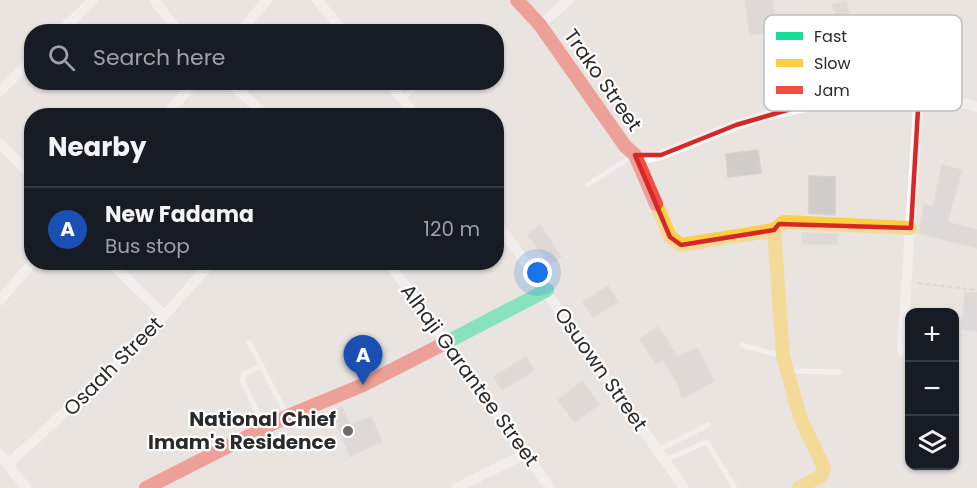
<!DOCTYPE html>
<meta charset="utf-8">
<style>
body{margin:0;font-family:Poppins,sans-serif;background:#242831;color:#f1f3f6}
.controls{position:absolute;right:18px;bottom:18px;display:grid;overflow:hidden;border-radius:12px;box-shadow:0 2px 4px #0004}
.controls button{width:54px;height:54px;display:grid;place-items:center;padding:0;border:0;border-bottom:2px solid #363941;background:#171b24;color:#f1f3f6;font:30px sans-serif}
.you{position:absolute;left:538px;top:273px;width:21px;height:21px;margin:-15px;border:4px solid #fff;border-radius:50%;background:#1a73e8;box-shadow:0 0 0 9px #1a73e833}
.badge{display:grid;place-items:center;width:39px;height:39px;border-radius:50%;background:#6d6b6a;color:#fff;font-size:20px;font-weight:700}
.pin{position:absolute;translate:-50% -50px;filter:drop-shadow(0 2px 3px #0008)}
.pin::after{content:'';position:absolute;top:32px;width:21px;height:18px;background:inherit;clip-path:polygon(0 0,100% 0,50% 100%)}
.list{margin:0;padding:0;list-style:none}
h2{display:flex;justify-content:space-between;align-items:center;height:78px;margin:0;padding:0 24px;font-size:26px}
h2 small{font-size:20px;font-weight:400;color:#9ea1a6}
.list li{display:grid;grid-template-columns:39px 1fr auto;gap:18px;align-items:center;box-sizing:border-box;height:84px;padding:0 24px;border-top:2px solid #363941}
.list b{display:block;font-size:22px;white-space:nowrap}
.list p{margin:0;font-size:20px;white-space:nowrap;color:#9ea1a6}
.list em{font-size:20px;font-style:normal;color:#9ea1a6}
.icon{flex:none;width:33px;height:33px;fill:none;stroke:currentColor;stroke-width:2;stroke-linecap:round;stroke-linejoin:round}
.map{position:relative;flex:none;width:977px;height:488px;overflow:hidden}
.search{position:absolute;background:#171b24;box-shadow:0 2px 4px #0004;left:24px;top:24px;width:480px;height:66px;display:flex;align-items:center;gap:15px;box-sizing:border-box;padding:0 21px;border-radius:24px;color:#9ea1a6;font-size:22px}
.panel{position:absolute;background:#171b24;box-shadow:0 2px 4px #0004;left:24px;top:108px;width:480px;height:162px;border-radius:24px}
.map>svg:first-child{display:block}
</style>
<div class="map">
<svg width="977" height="488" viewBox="0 0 977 488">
<rect width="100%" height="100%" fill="#e9e4e0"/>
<g fill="#d0ccc9" stroke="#d4d0cc" stroke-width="1.5">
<path d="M745 0H772L777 31 750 35Z"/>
<path d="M846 1 853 24 840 28 833 5Z"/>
<path d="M758 150 761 173 728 177 726 154Z"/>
<path d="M942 165 962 170 947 222 977 230V248L919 233 924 205 933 207Z"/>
<path d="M809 176 835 177V215L809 213Z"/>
<path d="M540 225 561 257 551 264 528 235Z"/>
<path d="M802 233 837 234V244H803Z"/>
<path d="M608 286 618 302 593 317 583 302Z"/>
<path d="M965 292 977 293V331L962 329Z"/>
<path d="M658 327 678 357 697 348 714 381 682 398 678 384 663 359 656 364 640 339Z"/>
<path d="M526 357 534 370 502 390 494 377Z"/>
<path d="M582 382 599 404 575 422 558 400Z"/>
<path d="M342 407 350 425 371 417 382 442 350 456 332 412Z"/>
</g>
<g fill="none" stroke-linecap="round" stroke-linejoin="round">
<path stroke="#c6c6c5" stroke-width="2" stroke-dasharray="4.5 3" stroke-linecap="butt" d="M918 283 977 290"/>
<g stroke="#fcfbfa" stroke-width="5">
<path d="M403 98 421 82"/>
<path d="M587 185 633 156"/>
<path d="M249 342 287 415"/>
<path d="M742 345 781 356"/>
<path d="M262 365 244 374 242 381 264 426"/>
<path d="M788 371 840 372"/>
<path d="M658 450 708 425"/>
<path d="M665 460 707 442 735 488"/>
</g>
<g stroke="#fcfbfa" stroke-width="10">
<path d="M154 0 179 32"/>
<path d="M317 0 344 32"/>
<path d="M540 25 569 0"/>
<path d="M60 32 93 0"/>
<path d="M240 32 267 0"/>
<path d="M229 82 267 116"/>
<path d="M389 82 416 116"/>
<path d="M0 91 32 60"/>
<path d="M165 116 195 82"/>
<path d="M0 144 32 176"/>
<path d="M635 155 648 158 661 155 736 125 768 115 852 97 919 92 977 107"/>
<path d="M496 221 684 488"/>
<path d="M110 262 164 315"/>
<path d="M388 262 550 488"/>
<path d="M0 300 33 262"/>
<path d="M902 351 919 92"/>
<path d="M0 454 26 488"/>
<path d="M8 464 138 345 212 262"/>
<path d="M456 488 527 453"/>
</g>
<path stroke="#16e098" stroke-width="14" d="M447 342 547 290"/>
<g stroke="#ffcf43" stroke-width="14">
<path d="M656 204 670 237 681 245 774 230"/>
<path d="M799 488 821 476 824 468 800 417 783 356 774 230 784 222 911 228"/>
</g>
<g stroke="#f24e42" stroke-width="14">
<path d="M517 0 540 25 625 146 635 155 656 204"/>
<path d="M146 488 288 416 363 385 447 342"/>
</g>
</g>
<path d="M0 0H977V488H0ZM919 92 911 228 779 224 774 230 681 245 670 237 635 155H661L736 125 805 105Z" fill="#e9e4e0" fill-opacity=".55" fill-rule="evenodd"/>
<path fill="none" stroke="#d62828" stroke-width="4.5" stroke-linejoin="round" d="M919 92 911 228 779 224 774 230 681 245 670 237 635 155H661L736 125 805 105Z"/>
<circle fill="#6d6b6a" stroke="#fff" stroke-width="2" cx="348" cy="431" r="6"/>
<g text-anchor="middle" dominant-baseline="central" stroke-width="4.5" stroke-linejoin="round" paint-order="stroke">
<g font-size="20" fill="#2a2a2a" stroke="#fff">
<text transform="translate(603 80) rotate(55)">Trako Street</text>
<text transform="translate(113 366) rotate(-45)">Osaah Street</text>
<text transform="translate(601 369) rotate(55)">Osuown Street</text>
<text transform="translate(470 375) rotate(54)">Alhaji Garantee Street</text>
</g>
<g font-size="20" font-weight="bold" fill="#2a2a2a" stroke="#fff" text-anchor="end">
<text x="336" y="419">National Chief<tspan x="336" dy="23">Imam's Residence</tspan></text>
</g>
</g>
<rect x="764" y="15" width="198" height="96" rx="9" fill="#fff" stroke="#bfbfbf" stroke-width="1.5"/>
<rect x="776" y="32" width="27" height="8" fill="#16e098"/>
<rect x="776" y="59" width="27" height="8" fill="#ffcf43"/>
<rect x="776" y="86" width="27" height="8" fill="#f24e42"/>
<g font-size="16" fill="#2a2a2a">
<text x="814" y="42">Fast</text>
<text x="814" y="69">Slow</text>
<text x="814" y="96">Jam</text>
</g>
</svg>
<div class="controls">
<button>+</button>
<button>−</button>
<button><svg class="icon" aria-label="layers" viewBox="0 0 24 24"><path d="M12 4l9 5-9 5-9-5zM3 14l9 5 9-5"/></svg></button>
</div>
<div class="you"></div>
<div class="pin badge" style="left:363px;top:385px;background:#1a4fb4">A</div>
<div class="search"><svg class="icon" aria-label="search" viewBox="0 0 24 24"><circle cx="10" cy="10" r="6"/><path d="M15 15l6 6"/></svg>Search here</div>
<section class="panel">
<h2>Nearby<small></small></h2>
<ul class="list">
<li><span class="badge" style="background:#1a4fb4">A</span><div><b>New Fadama</b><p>Bus stop</p></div><em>120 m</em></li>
</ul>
</section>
</div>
